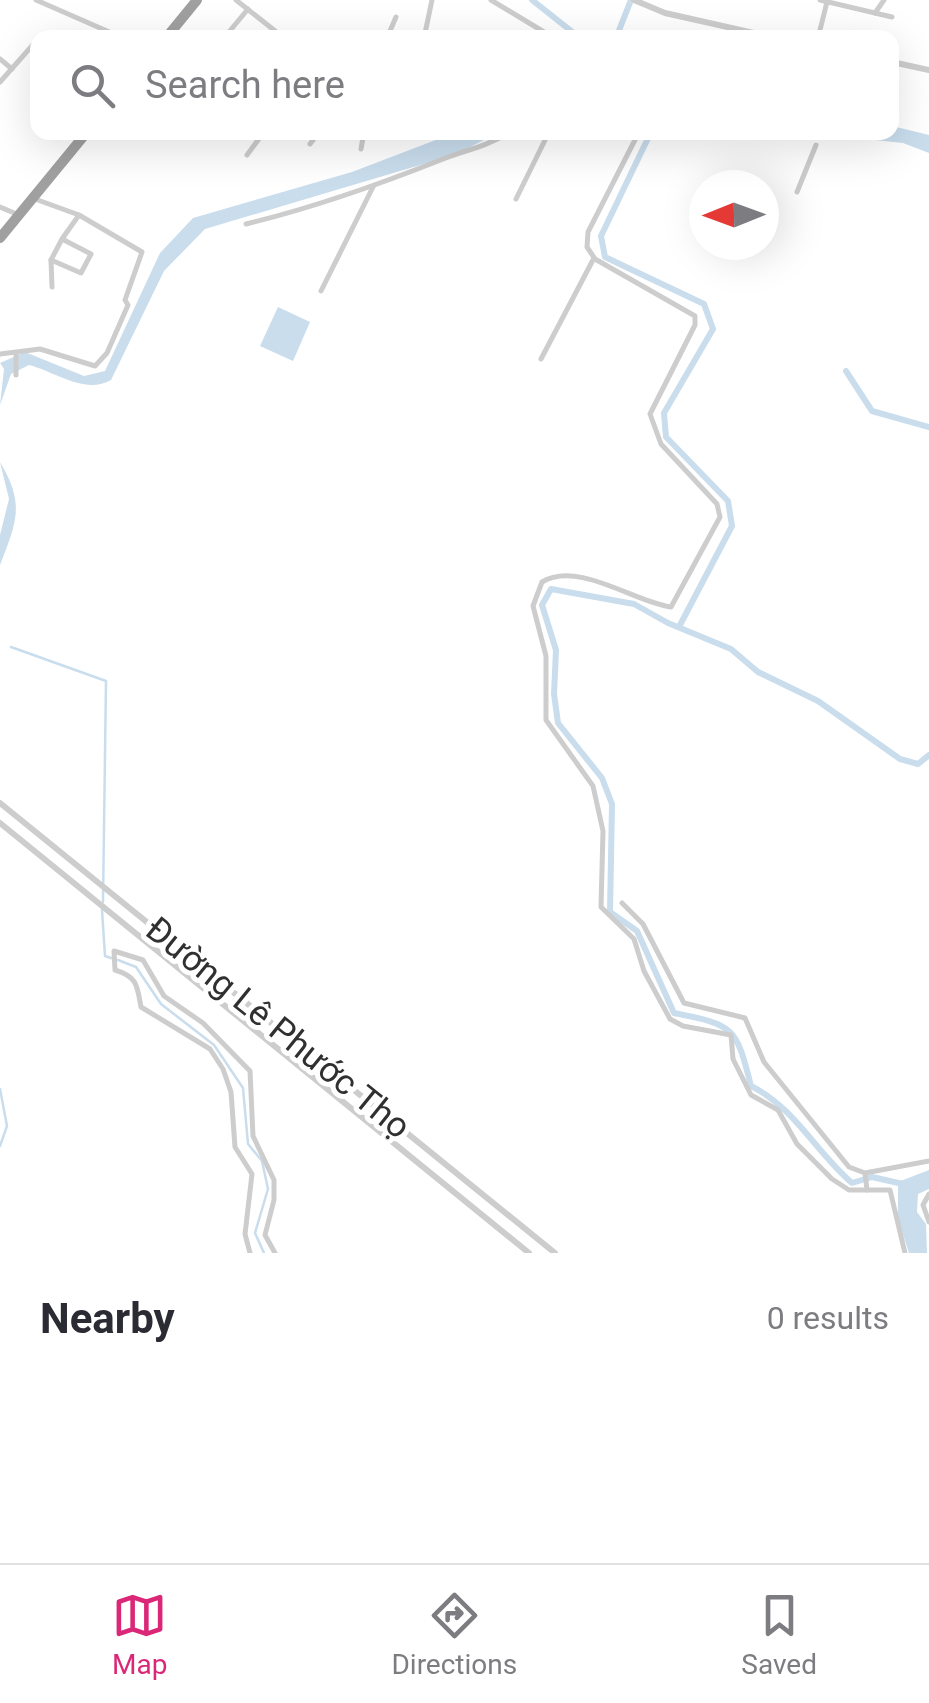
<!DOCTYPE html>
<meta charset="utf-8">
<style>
body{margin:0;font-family:Roboto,sans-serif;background:#f2f2f3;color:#2b2b33}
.compass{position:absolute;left:689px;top:170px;width:90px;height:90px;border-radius:50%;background:#fff;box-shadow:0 10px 40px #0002;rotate:269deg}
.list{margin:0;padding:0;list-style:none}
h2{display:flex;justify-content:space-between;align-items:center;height:130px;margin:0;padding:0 40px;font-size:42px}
h2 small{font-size:32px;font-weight:400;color:#7c7c81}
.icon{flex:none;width:55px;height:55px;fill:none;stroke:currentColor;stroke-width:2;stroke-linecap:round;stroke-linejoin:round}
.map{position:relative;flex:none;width:929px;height:1253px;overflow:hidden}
.search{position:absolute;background:#fff;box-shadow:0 10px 40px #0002;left:30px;right:30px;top:30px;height:110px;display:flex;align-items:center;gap:25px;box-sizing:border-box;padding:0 35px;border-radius:20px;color:#7c7c81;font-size:38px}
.sheet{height:310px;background:#fff}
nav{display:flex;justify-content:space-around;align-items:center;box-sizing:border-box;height:140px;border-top:2px solid #e1e1e2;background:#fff;font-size:28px;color:#7c7c81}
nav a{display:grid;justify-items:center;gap:5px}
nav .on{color:#db2777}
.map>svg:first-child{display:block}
</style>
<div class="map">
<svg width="929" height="1253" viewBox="0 0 929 1253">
<rect width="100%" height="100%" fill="#fff"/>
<g fill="#c9dded">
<path d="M892 126 929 135V153L903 143 808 133 892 132Z"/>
<path d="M454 133H497L457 154 205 229 164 271 111 380C85 395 56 372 29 365L11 374 0 405 4 369 0 363 25 352 84 376 105 371 160 253 193 218 352 172Z"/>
<path d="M278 307 310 322 293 361 260 346Z"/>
<path d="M0 462C25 504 17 521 0 565V535L9 499Z"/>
<path d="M929 1170V1189L918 1194 917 1212 926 1224 927 1253H909L898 1219V1182Z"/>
</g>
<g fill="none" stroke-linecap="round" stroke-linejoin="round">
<g stroke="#c9dded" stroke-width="2.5">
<path d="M11 647 106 681 103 902"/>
<path d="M102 910 105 956 111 958"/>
<path d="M118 960 136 967 161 1004 214 1045 243 1088 248 1144 262 1161 268 1189 255 1233 264 1253"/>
<path d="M0 1089 7 1126 0 1146"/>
</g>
<g stroke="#c9dded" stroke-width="6">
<path d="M532 0 580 38"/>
<path d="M616 38 631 0"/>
<path d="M651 132 601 236 605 257 704 304 713 329 664 413 666 437 728 501 732 526 680 625"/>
<path d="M846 371 872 411 929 427"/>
<path d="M903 1184 872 1177 852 1183C815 1151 794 1107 751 1086 736 1026 734 1025 674 1013L637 931 610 912 612 804 602 778 558 723 554 694 556 650 542 605 551 589 634 604 668 623 731 649 758 672 818 701 900 759 918 764 929 755"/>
</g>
<g stroke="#cdcdcd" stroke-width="5">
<path d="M36 0 123 38"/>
<path d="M236 0 284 38"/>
<path d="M491 0 554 38"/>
<path d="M820 0 892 17"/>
<path d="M875 13 884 0"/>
<path d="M224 38 248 9"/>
<path d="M387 38 396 17"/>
<path d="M424 38 432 0"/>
<path d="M818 38 827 2"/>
<path d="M0 59 12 69"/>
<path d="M0 82 38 39"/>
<path d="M639 132 588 232 587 247 595 259 695 316V325L650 414 661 444 717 504 720 517 671 607C636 603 578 560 542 582L533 606 546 656V720L593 786 603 831 601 907 634 939 644 971 670 1019 683 1026 731 1035 733 1059 751 1095 778 1110 797 1144 832 1179 849 1190H890L905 1253"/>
<path d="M441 133 442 132"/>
<path d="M408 134V132"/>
<path d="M310 144 319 132"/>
<path d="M361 149 364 132"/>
<path d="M247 155 264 132"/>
<path d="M797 192 816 145"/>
<path d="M35 199 79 215 62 239 91 254 81 273 51 260 62 239"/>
<path d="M516 199 549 132"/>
<path d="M0 207 19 215"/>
<path d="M246 224C312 208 375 186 438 161 465 150 484 148 510 132"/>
<path d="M51 260 52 287"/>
<path d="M321 291 373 187"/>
<path d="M0 354 40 349 95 366 107 353 128 305 125 300 142 252 79 215"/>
<path d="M541 359 594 258"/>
<path d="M16 375V353"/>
<path d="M622 903 643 924 684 1003 745 1018 764 1062 849 1167 865 1173 867 1190"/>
<path d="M865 1173 929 1161"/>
<path d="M929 1194 923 1205 929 1222"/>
<path d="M250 1253 245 1234 252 1174 235 1147 231 1092 223 1069 210 1049 141 1007C137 986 138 977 115 970L114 951 143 960 164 996 203 1023 250 1071 253 1136 274 1180V1200L265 1235 275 1253"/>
</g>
<g stroke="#cdcdcd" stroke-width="6">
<path d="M634 0 665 13 776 38"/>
<path d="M892 62 929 70"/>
<path d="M0 803 555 1253"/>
<path d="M0 823 529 1253"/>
</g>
<g stroke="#a0a0a0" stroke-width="10">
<path d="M166 38 197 0"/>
<path d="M0 238 87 132"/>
</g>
</g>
<g text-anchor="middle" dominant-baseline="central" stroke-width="10" stroke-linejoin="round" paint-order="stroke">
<g font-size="35" fill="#303030" stroke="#fff">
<text transform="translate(278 1028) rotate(39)">Đường Lê Phước Thọ</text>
</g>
</g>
</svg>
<svg class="compass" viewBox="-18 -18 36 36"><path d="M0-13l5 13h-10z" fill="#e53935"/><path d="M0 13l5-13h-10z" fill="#7c7c81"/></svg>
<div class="search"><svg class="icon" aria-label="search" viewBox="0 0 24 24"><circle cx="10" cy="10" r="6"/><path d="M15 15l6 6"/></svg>Search here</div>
</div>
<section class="sheet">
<h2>Nearby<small>0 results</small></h2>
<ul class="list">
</ul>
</section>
<nav>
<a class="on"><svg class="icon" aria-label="map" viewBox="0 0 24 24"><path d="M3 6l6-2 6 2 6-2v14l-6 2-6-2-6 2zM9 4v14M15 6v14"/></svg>Map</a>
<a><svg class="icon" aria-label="directions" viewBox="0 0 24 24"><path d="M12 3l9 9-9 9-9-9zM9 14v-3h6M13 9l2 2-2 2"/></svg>Directions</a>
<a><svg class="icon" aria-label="saved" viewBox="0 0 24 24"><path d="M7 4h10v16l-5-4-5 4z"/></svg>Saved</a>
</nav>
